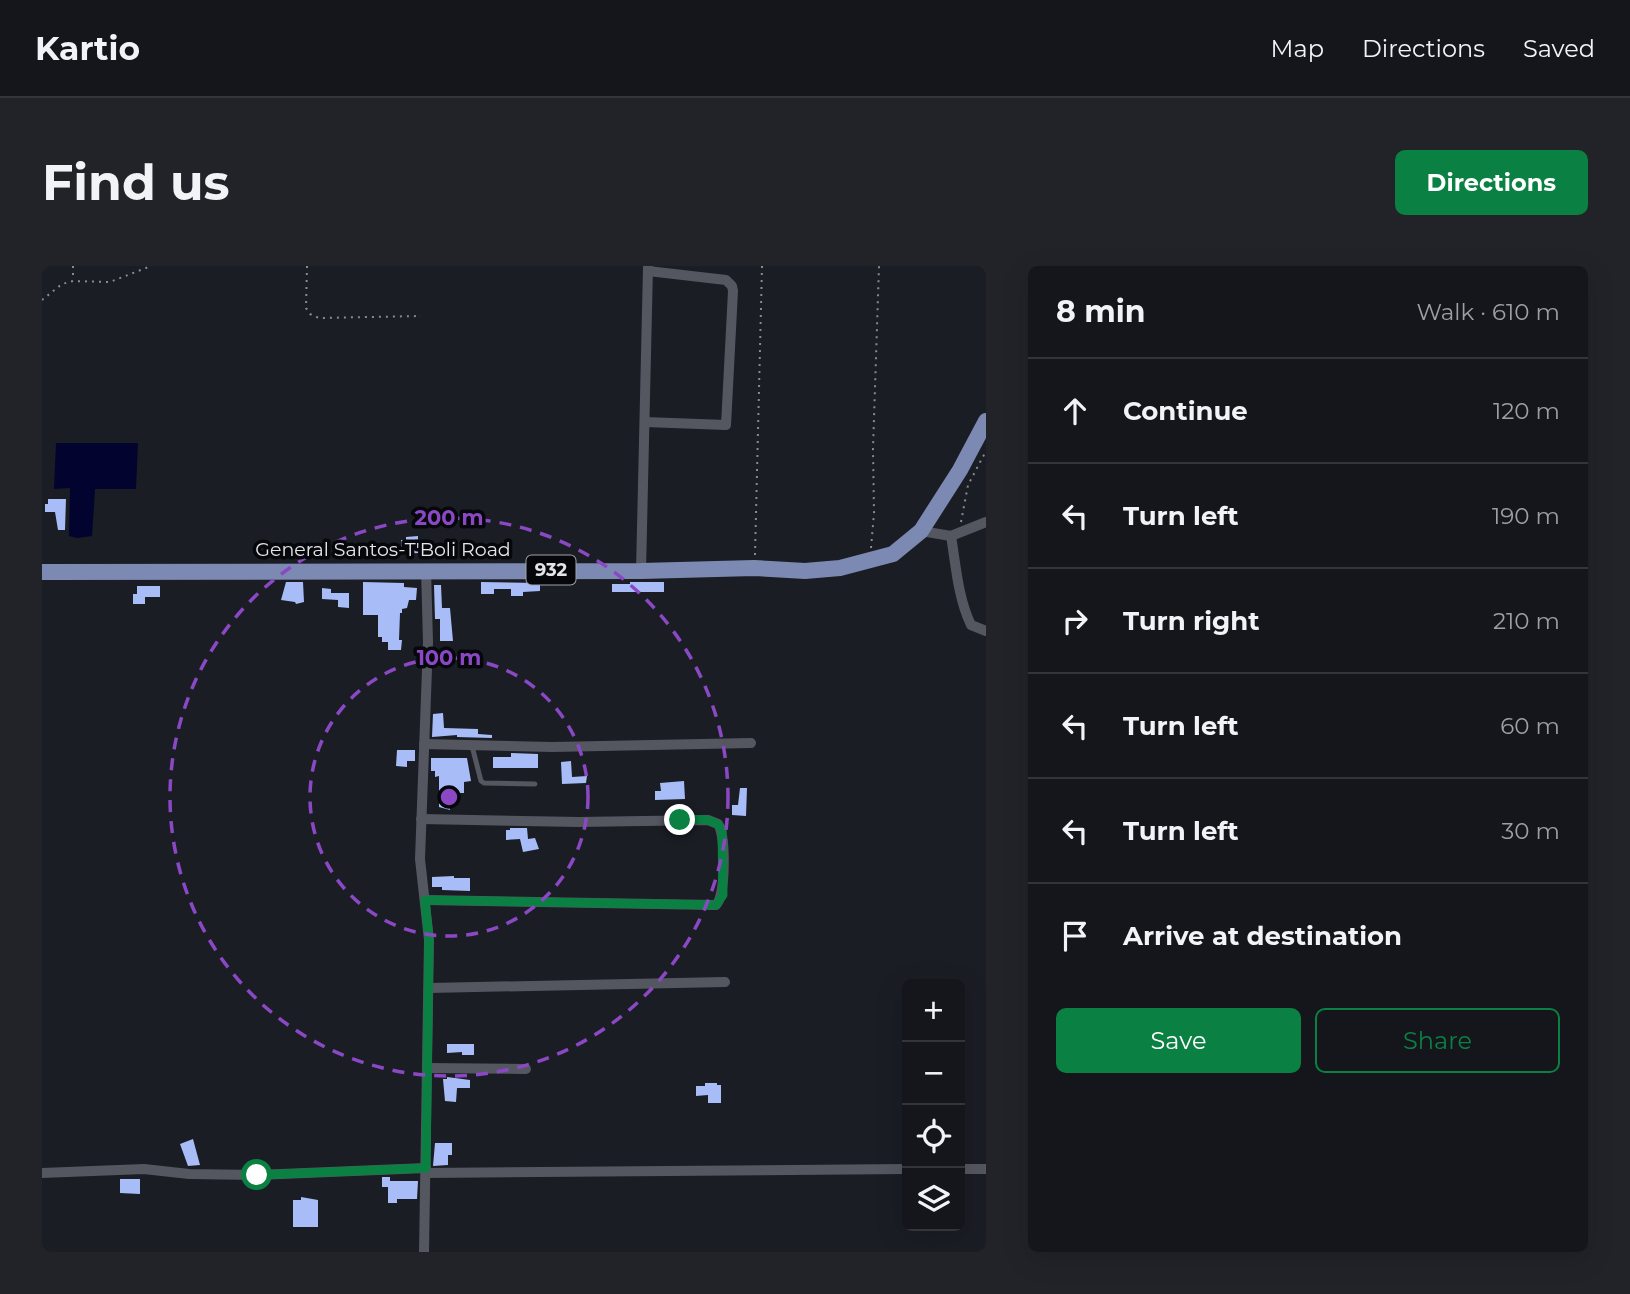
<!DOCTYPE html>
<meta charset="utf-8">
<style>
body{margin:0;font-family:Montserrat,sans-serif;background:#212328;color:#f1f3f6}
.controls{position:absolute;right:21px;bottom:21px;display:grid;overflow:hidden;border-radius:10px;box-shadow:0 7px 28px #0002}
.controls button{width:63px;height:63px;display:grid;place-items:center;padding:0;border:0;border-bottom:2px solid #33353a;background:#14161b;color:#f1f3f6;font:35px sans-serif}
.stop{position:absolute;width:21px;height:21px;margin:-16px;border:5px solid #0b8043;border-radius:50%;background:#fff}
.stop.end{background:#0b8043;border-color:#fff;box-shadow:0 2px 7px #0008}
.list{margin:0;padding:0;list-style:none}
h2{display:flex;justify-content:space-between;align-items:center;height:91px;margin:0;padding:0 28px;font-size:30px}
h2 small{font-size:23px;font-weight:400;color:#9d9fa3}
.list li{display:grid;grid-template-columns:46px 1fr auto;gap:21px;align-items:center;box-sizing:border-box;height:105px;padding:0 28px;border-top:2px solid #33353a}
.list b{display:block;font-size:26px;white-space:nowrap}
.list em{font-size:23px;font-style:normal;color:#9d9fa3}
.actions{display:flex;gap:14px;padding:21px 28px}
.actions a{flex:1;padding:16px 0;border:2px solid #0b8043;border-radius:10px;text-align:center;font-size:24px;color:#0b8043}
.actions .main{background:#0b8043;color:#fff}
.icon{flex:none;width:38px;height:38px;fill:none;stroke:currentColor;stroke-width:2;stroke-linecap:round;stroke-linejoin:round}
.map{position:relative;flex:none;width:944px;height:986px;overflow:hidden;border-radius:10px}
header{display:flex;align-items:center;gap:42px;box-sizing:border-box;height:98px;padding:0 35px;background:#14161b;border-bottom:2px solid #33353a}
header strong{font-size:33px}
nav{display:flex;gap:38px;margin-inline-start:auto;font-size:24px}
.intro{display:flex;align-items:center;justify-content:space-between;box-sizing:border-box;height:168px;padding:0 42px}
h1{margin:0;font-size:49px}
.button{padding:18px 32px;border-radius:10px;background:#0b8043;color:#fff;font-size:24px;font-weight:700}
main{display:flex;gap:42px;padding:0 42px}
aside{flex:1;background:#14161b;border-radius:10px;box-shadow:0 7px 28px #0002}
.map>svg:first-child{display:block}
</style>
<header>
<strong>Kartio</strong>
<nav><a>Map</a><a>Directions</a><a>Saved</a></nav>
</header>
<div class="intro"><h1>Find us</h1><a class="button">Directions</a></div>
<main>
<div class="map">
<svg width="944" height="986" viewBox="0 0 944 986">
<rect width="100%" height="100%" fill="#1a1d24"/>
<path fill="#030330" d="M14 177H96L94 223H53L50 270 35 272 27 270 28 222 12 223Z"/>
<g fill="#a8bdf7">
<path d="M6 233H24L23 264H16L13 246H3V238H6Z"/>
<path d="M376 270V287L360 288 359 274H364V271Z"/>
<path d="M244 316H261L262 336 254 338 253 336 239 334Z"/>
<path d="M321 316 362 317V321L375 322 374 334H367L365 342 360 343V347H358L357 374H360L359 384H346V376H340V371H336V349H321Z"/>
<path d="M439 316 498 317V325L481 326V330H469V323H452V328H439Z"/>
<path d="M588 316H622V326H570V318H588Z"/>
<path d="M392 319H399L400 342H408L411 375H398V353H393Z"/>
<path d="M95 320H118V331H103V338H91V328H95Z"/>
<path d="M280 322 289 323V327H307V342L296 341V334L280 333Z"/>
<path d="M401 447 402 462 436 463V468L450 469V472L415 471V469L390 471 391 448Z"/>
<path d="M355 484H373V495H365V501L354 500Z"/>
<path d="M469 487 496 488V502H451V491H469Z"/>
<path d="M389 492H425L429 515 422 516V527H408V544L397 541V510L393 511V505H389Z"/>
<path d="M529 495 530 511 545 510 544 517 520 518 519 496Z"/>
<path d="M642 515 643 533 613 534V525H619L618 517Z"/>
<path d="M698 522H705L704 550 690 549V539H696Z"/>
<path d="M468 562H485L486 573 493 572 497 583 481 586 478 573 464 574V564H468Z"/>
<path d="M412 610V612H428V625L400 624V621H390V611Z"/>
<path d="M405 778H432V789H420V786L405 787Z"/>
<path d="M405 811 428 814V822H415L414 836 403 835 401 813H405Z"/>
<path d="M663 817H675V819H679V837H666V829L654 830V820H663Z"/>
<path d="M151 873 158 899 146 900 138 878Z"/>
<path d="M393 877H410V889H406V899L391 900Z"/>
<path d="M340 911H348V915H376L375 933H355V937H346V921H340Z"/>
<path d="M78 913H98V928L78 927Z"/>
<path d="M259 931 276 934V961H251V934H259Z"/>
</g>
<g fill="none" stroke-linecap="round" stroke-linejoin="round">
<g stroke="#898b91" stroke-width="2" stroke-dasharray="2 5" stroke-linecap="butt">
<path d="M31 0V14"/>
<path d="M265 0 264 42 268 48 277 52 379 50"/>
<path d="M0 34 20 18 31 15 68 16 109 0"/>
<path d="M919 256 926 219 944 185"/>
<path d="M829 282 832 247 831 183 837 0"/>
<path d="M713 289 720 0"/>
</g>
<path stroke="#545760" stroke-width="5" d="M430 480 439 515 442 517 493 518"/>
<g stroke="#545760" stroke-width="10">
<path d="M603 156 684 159 691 25 690 20 684 14 606 5"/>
<path d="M879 265 909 270 944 256"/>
<path d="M909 270C914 300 916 332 929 359L944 365"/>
<path d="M599 305 606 1"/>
<path d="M382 478 510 481 709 477"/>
<path d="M379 553 537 556 666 554 676 558C684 569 684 630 674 639L383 634"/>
<path d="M387 722 683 716"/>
<path d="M385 802 484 803"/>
<path d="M918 903H944"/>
<path d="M0 907 102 903 147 908 215 909 384 902"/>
<path d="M384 907 865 903"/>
<path d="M382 986 387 674 378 593 386 376 384 304"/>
</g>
<path stroke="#7c89b2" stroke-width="16" d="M0 306 599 305 712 302 763 305 798 302 851 288 879 265 918 204 944 155"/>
</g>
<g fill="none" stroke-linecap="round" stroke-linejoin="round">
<path stroke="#0b8043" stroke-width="9" d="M215 909 384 902 387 674 383 634 674 639 681 629 680 563C670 550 653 554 638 554"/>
</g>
<g fill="none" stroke="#8b48c5" stroke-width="3.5" stroke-dasharray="12 9">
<circle cx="407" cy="531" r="139"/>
<circle cx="407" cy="531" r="279"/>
</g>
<g text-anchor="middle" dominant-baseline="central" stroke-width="7" stroke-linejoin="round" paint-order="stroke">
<rect fill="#06070a" stroke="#a1a2a7" stroke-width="2" x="484.5" y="289.5" width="49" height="29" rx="5"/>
<g font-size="18" font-weight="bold" fill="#e3e5ea">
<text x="509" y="304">932</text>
</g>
<g font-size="19" fill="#e3e5ea" stroke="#06070a">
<text x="341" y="283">General Santos-T'Boli Road</text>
</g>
</g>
<circle cx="407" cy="531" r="10" fill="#8b48c5" stroke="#06070a" stroke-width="3.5"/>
<g font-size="21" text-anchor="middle" font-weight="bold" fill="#8b48c5" stroke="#06070a" stroke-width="7" stroke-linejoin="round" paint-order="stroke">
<text x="407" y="259">200 m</text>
<text x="407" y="399">100 m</text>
</g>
</svg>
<div class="controls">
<button>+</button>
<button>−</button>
<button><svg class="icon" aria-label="locate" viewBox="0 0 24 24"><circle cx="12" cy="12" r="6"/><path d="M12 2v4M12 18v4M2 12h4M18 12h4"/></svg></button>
<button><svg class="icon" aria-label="layers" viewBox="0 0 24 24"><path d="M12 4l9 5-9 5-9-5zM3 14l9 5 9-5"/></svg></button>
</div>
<div class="stop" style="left:215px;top:909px"></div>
<div class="stop end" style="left:638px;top:554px"></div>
</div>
<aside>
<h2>8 min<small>Walk · 610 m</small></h2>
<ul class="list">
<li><svg class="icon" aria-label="ahead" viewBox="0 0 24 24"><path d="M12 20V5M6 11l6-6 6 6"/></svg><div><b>Continue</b></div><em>120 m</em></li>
<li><svg class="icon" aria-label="left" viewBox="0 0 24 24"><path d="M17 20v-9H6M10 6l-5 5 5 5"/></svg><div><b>Turn left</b></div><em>190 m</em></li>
<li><svg class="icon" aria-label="right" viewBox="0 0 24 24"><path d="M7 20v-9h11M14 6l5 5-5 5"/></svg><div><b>Turn right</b></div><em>210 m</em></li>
<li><svg class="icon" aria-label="left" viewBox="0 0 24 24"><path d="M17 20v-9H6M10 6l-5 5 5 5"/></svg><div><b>Turn left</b></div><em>60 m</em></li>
<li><svg class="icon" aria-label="left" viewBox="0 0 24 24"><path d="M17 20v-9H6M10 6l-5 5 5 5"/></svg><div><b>Turn left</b></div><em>30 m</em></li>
<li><svg class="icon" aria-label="arrive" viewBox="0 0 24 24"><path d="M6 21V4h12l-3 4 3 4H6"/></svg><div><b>Arrive at destination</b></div></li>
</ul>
<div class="actions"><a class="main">Save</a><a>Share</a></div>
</aside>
</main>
